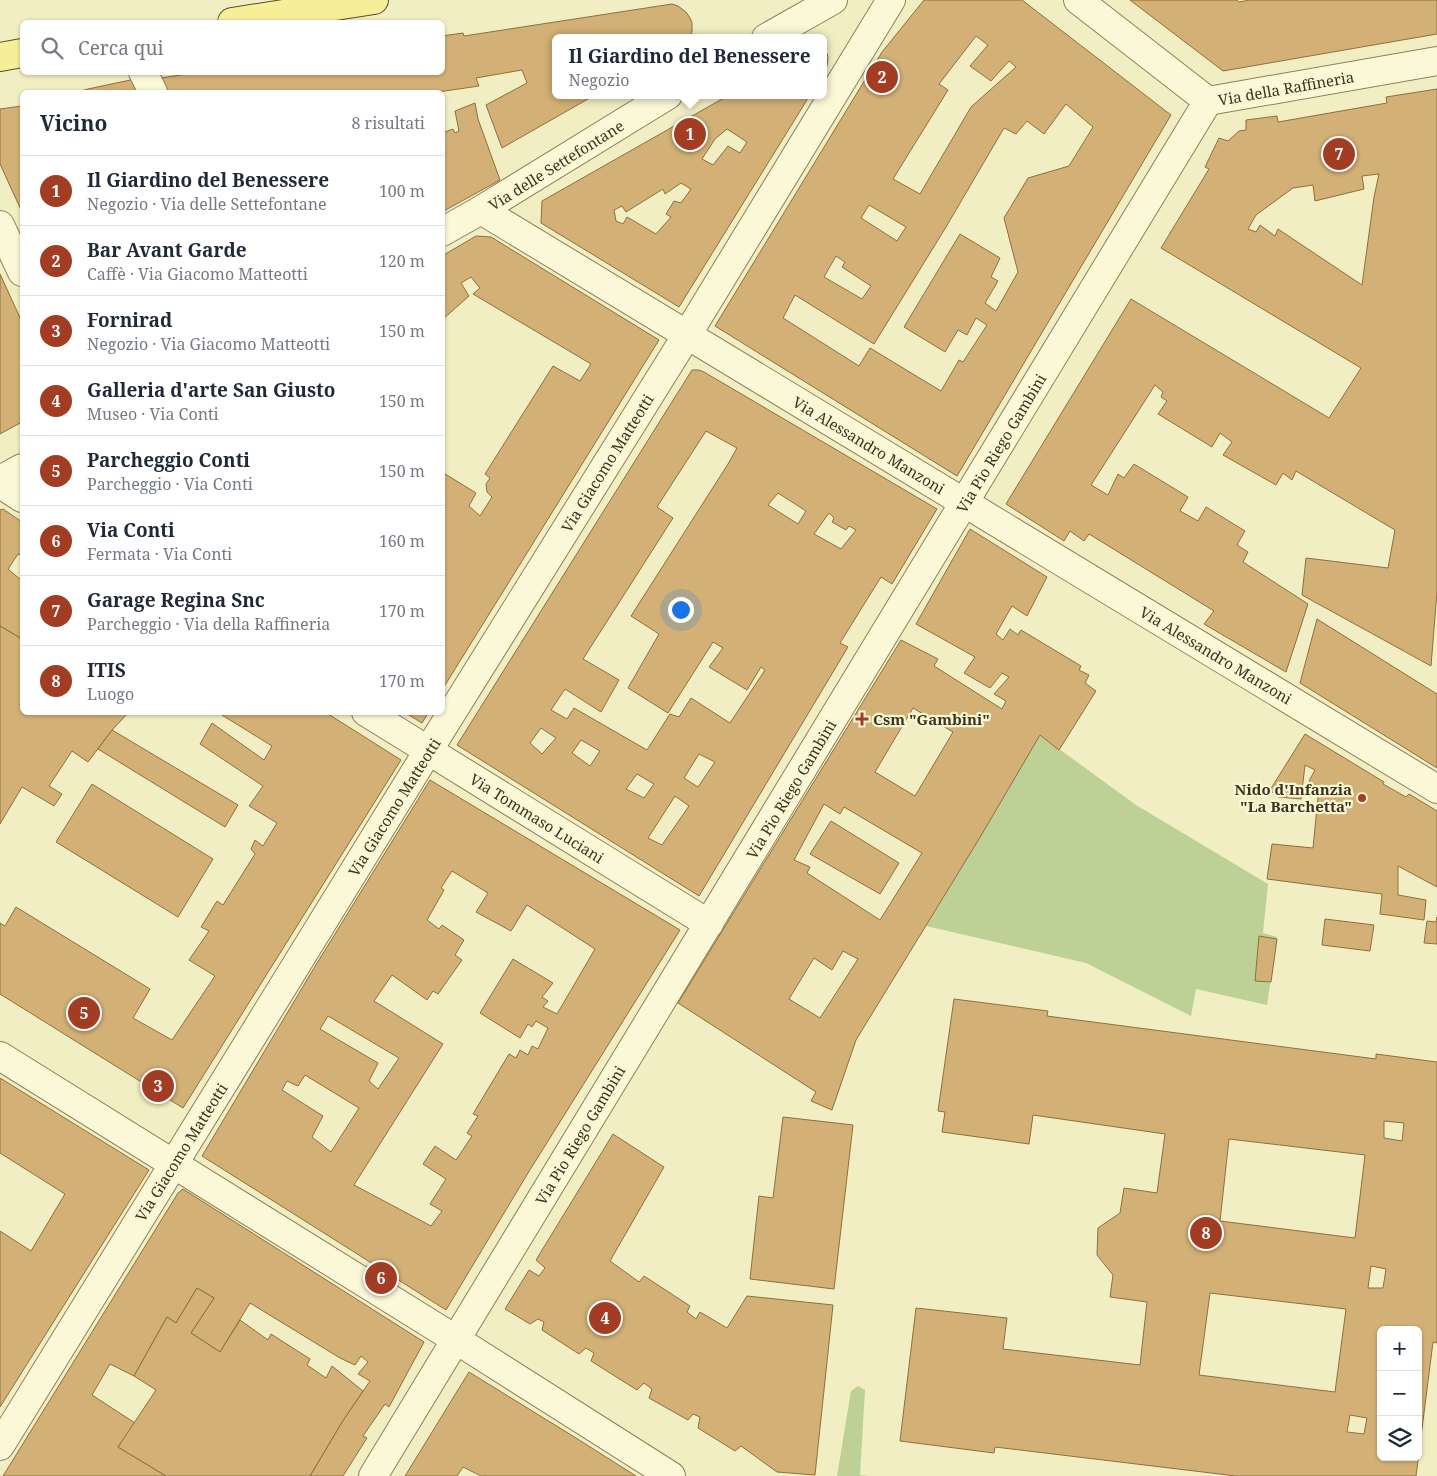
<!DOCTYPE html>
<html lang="it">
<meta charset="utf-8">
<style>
body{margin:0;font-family:"Noto Serif",serif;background:#f6f6f7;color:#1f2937}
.controls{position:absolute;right:15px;bottom:15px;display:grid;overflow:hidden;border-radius:8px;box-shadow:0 1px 4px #0004}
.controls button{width:45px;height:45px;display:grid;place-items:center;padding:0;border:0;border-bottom:1px solid #e0e1e3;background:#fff;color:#1f2937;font:25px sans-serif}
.you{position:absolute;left:680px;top:609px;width:18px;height:18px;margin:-12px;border:4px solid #fff;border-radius:50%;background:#1a73e8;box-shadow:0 0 0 8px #1a73e833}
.badge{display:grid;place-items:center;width:32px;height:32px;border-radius:50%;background:#a23d23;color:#fff;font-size:16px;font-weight:700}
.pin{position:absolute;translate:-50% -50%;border:2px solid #fff;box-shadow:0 1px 5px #0006}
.popup{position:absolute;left:552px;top:34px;width:275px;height:65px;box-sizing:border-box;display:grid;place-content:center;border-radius:8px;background:#fff;filter:drop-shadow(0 1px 4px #0005);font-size:16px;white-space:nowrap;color:#747a83}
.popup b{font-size:19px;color:#1f2937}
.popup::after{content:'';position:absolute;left:50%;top:100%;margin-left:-10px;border:10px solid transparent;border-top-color:#fff}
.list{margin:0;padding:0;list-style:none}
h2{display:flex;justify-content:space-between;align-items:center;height:65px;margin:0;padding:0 20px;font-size:21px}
h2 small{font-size:16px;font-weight:400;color:#747a83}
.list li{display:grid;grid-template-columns:32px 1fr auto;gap:15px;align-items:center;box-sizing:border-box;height:70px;padding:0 20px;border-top:1px solid #e0e1e3}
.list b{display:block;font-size:19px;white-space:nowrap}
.list p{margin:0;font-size:16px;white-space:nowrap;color:#747a83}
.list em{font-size:16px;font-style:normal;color:#747a83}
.icon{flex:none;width:28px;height:28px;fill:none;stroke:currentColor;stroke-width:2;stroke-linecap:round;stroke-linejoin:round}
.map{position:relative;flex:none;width:1437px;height:1476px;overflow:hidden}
.search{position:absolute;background:#fff;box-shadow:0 1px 4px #0004;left:20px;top:20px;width:425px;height:55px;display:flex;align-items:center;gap:12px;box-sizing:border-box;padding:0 18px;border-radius:8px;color:#747a83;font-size:19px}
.panel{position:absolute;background:#fff;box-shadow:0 1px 4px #0004;left:20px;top:90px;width:425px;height:625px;border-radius:8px}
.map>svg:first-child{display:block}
</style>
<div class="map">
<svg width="1437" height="1476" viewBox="0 0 1437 1476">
<rect width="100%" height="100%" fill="#f2eec3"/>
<g fill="#bdd196">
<path d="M1040 735 1136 805 1268 884 1263 933 1277 937 1267 1005 1196 989 1191 1016 1086 963 926 926Z"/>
<path d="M858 1386 865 1390 860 1475 868 1476H837L851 1391Z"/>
</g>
<g fill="#d3b176" stroke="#8f6f3c" fill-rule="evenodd">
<path d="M924 0H1022L1171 115 957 476 715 326 882 52ZM976 36 988 45 970 66 991 81 1009 61 1016 67 971 107 920 194 893 179 948 90 939 84ZM1066 104 1093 127 1069 166 1028 178 1004 218 1018 272 996 311 985 303 998 281 991 277 1000 258 960 234 904 327 945 352 958 330 967 335 976 318 987 325 963 362 959 360 941 391 870 348 859 366 783 318 795 295 874 344 946 227 1004 128 1016 134 1027 121 1044 134ZM869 205 906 227 897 241 861 218ZM836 256 845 262 842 267 871 286 862 299 824 277Z"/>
<path d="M1130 0H1237L1239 2 1250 0H1437V34L1223 71Z"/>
<path d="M672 4 678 6 686 12 690 18 692 23V32L689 38H556V52L553 53 556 62V95H595L502 148 486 105 527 83 522 70 476 78 479 86 438 92H277V91L275 92H161V78L200 72H442V36L463 33 464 36Z"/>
<path d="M824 50 827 53 828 58 827 66 824 72Z"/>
<path d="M135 79 142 92H78L88 89Z"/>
<path d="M1437 89V592L1431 666 1302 595 1306 558 1388 568 1395 530 1296 471 1292 480 1283 473 1276 485 1223 455 1232 442 1220 433 1212 447 1158 414 1167 401 1161 397 1163 392 1155 385 1091 485 1108 495 1118 474 1124 478 1134 464 1188 497 1180 511 1198 521 1206 507 1245 531 1237 545 1248 552 1243 562 1308 604 1286 672 1204 624 1214 611 1089 534 1084 541 1070 531 1064 541 1006 504 1131 299 1329 418 1361 368 1161 248 1209 169 1205 167 1219 138 1228 141 1239 131 1246 130V120L1277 116 1278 122 1387 103 1386 97ZM1379 174 1374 197 1362 285 1278 229 1275 236 1260 225 1256 232 1248 229 1256 215 1293 188 1313 185 1315 201 1364 189 1362 176Z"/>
<path d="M729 95H810L679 307 541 223 542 201ZM727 129 747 142 740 153 728 146 713 165 702 159 715 139ZM681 183 691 189 681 203 674 201 666 214 671 217 656 234 627 217 623 224 616 221 614 210 622 206 626 212 663 189 665 194Z"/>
<path d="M475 103 478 119 500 180 442 212V133L453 129 455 133 459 131 455 111Z"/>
<path d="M22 106V212L0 164V109Z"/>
<path d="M476 236 491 237 659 340 442 690V472L476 493 469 506 480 516 492 497 487 492 486 484 490 478 485 474 553 366 580 381 591 364 473 294 480 288 471 277 461 283 469 296 442 320V256Z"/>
<path d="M0 274 22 322V422L0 434Z"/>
<path d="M692 370H699L704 372 937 509 892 584 881 577 840 643 848 647 699 896 457 745ZM706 431 737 448 728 464 631 616 659 634 628 688 668 713 713 642 723 648 709 667 747 690 761 667 765 670 730 723 691 698 679 717 670 714 647 750 574 708 567 719 551 710 565 689 601 712 619 680 583 659 673 518 657 507ZM778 493 806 511 798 524 768 505ZM829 513 834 518 832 522 846 530 849 526 856 530 841 549 814 534ZM541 728 556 738 542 754 530 743ZM581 740 600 751 590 766 572 753ZM699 754 715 762 698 787 684 778ZM637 774 654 784 644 798 626 789ZM675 796 689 806 662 845 648 838Z"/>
<path d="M3 509 22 522V556L18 554 8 569 21 580 22 577V639L0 626V510Z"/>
<path d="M970 529 1047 577 1027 616 1012 606 996 634 1003 640 1010 629 1018 635 1021 630 1081 666 1079 670 1089 675 1085 683 1096 691 1059 750 1040 735 982 834 856 1040 832 1110 811 1101 816 1092 678 1003 901 640 938 659 934 666 1002 709 1006 701 994 694 1009 677 1002 673 990 688 964 673 975 657 916 624ZM913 708 953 732 915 796 875 772ZM824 804 840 814 844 807 922 853 880 920 807 873 810 867 794 860ZM843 951 858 959 820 1018 789 999 814 958 832 970Z"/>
<path d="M1317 619 1437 694V768L1300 683Z"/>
<path d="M0 626 22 639V712H129L112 730 88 762 72 751 49 786 62 794 54 806 22 787 0 824Z"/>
<path d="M217 712H325L401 760 183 1108 0 994V923L5 926 16 907 150 989 133 1018 172 1040 215 976 189 960 209 931 201 927 217 901 223 905 255 854 251 849 255 840 263 846 277 823 249 806 263 786 200 744 212 723 264 760 272 746Z"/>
<path d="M404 712H429L422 723Z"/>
<path d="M112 730 238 805 225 827 98 749Z"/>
<path d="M1305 734 1384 782 1383 784 1406 797 1409 794 1437 811V887L1398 866V895L1426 900 1424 920 1380 914 1382 894 1267 879 1272 844 1313 848 1319 787 1309 781 1315 770 1305 765 1301 799 1278 797 1270 790Z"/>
<path d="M430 780 680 930 528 1173 446 1310 202 1156 314 968ZM452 871 488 893 476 912 511 931 527 905 595 949 557 1014 543 1007 548 1001 542 997 553 983 513 959 480 1013 520 1038 528 1024 532 1027 536 1021 548 1028 538 1049 532 1046 528 1055 520 1050 516 1058 509 1054 473 1114 478 1116 467 1133 472 1136 456 1160 435 1146 423 1164 446 1179 430 1204 442 1211 431 1226 354 1185 443 1044 374 1001 392 975 427 1000 433 991 438 994 462 960 455 955 464 940 442 925 439 929 427 920 444 890 441 888ZM328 1016 399 1058 378 1089 369 1081 378 1063 320 1029ZM305 1075 359 1108 331 1152 312 1137 323 1116 282 1090 287 1081 298 1086Z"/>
<path d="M92 784 213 859 178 917 56 842Z"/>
<path d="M831 821 899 863 880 894 810 854Z"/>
<path d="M1437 917V944L1424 943 1427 921 1436 922Z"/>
<path d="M1325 919 1374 925 1370 951 1322 945Z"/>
<path d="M1259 936 1277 939 1271 982 1255 981Z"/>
<path d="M954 999 1048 1011 1047 1016 1376 1059V1054L1437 1062V1343L1433 1342 1416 1476H1236L995 1447 994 1453 900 1441 916 1308 1007 1318 1003 1349 1140 1365 1147 1302 1110 1297 1113 1275 1097 1255 1098 1228 1120 1213 1124 1188 1157 1193 1165 1134 1033 1115 1029 1144 942 1132 945 1112 938 1111ZM1384 1121 1404 1123 1402 1141 1384 1138ZM1229 1139 1365 1155 1355 1238 1220 1221ZM1371 1266 1386 1269 1383 1288H1368ZM1210 1293 1346 1309 1335 1392 1199 1375ZM1381 1330H1418V1457H1381ZM1350 1415 1367 1418 1364 1434 1347 1432Z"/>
<path d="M0 1078 149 1170 0 1407V1231L31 1251 65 1194 0 1153Z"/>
<path d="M783 1117 853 1125 834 1289 750 1279 759 1196 773 1198Z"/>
<path d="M613 1134 664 1167 610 1261 639 1282 644 1276 690 1306 687 1312 696 1319 700 1312 727 1328 747 1296 833 1305 815 1475 777 1472 741 1446 735 1451 698 1428 700 1417 693 1414 688 1420 649 1398 652 1389 644 1383 637 1390 591 1361 594 1353 586 1348 579 1354 542 1330 544 1322 538 1319 530 1324 505 1309 529 1270 539 1276 545 1268 536 1260Z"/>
<path d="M183 1189 424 1342 389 1407 385 1404 363 1436 367 1438 343 1476H310L342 1422 370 1381 358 1374 368 1362 361 1356 355 1365 340 1358 250 1303 220 1352 191 1333 214 1298 197 1288 176 1323 167 1317 134 1376 110 1364 92 1395 135 1423 118 1447 166 1476H3L178 1193Z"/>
<path d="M197 1288 214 1298 191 1333 220 1352 240 1320 268 1340 271 1334 310 1359 307 1365 326 1378 332 1366 363 1391 342 1422 310 1476H166L118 1447 156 1390 134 1376 167 1317 176 1323Z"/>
<path d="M469 1372 576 1438 636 1476H481L463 1467 457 1476H405Z"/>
</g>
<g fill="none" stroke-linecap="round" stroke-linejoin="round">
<g stroke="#8e8058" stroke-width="30">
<g id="minor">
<path d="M1078 0 1208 101 1437 61"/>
<path d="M143 72 153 92"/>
<path d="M481 210 1437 789"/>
<path d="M0 225 22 272"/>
<path d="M0 484 22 498"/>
<path d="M366 712 709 924"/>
<path d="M0 1056 455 1339 671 1476"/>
<path d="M0 1446 428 751 687 335 891 0"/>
<path d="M373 1476 1208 101"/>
</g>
</g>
<g stroke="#8e8058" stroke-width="30">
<g id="tertiary">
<path d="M766 38 833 0"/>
<path d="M442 232 481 210 668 95"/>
<path d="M0 480 22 468"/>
</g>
</g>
<g stroke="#5b4d2d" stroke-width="30">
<g id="primary">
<path d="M232 22 374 0"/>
<path d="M0 57 22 53"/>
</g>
</g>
<use href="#minor" stroke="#fbf8d8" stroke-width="28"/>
<use href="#tertiary" stroke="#fbf8d8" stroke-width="28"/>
<use href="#primary" stroke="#f7ee99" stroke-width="28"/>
</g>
<g fill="#a23d23" stroke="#f8f6d4" stroke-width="2">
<path d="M859.5 711.5h5v5h5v5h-5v5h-5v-5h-5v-5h5z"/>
<circle cx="1362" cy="798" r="5"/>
</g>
<g text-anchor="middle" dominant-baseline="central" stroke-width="4.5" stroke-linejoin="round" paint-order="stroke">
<g font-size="15" fill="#3d331d" stroke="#f8f6d4">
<text transform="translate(1286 88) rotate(-10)">Via della Raffineria</text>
<text transform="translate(556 165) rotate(-32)">Via delle Settefontane</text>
<text transform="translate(1001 443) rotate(-59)">Via Pio Riego Gambini</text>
<text transform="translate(869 445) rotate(31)">Via Alessandro Manzoni</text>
<text transform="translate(607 463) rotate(-58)">Via Giacomo Matteotti</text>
<text transform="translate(1216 655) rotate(31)">Via Alessandro Manzoni</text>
<text transform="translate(791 789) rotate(-59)">Via Pio Riego Gambini</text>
<text transform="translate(394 807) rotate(-58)">Via Giacomo Matteotti</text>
<text transform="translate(537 818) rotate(32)">Via Tommaso Luciani</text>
<text transform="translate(580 1135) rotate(-59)">Via Pio Riego Gambini</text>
<text transform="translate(181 1152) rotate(-58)">Via Giacomo Matteotti</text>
</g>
<g font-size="15" font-weight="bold" fill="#3d331d" stroke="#f8f6d4" text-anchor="start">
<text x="873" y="719">Csm "Gambini"</text>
<text x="1352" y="789" text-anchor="end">Nido d'Infanzia<tspan x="1352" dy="17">"La Barchetta"</tspan></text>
</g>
</g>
</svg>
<div class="controls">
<button>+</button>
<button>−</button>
<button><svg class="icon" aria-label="layers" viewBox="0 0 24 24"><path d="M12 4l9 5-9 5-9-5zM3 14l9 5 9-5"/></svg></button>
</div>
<div class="you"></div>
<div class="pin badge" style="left:690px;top:134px">1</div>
<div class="popup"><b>Il Giardino del Benessere</b>Negozio</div>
<div class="pin badge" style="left:882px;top:77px">2</div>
<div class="pin badge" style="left:158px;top:1086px">3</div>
<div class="pin badge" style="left:605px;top:1318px">4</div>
<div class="pin badge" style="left:84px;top:1013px">5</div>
<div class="pin badge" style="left:381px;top:1278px">6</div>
<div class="pin badge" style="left:1339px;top:154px">7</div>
<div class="pin badge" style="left:1206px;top:1233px">8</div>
<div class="search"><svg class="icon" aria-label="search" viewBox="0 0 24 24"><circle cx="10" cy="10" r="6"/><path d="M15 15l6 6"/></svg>Cerca qui</div>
<section class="panel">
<h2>Vicino<small>8 risultati</small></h2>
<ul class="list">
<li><span class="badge">1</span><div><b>Il Giardino del Benessere</b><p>Negozio · Via delle Settefontane</p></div><em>100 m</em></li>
<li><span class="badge">2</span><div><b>Bar Avant Garde</b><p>Caffè · Via Giacomo Matteotti</p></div><em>120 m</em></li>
<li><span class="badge">3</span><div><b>Fornirad</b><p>Negozio · Via Giacomo Matteotti</p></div><em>150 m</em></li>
<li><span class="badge">4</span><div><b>Galleria d'arte San Giusto</b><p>Museo · Via Conti</p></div><em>150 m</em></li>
<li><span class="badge">5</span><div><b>Parcheggio Conti</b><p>Parcheggio · Via Conti</p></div><em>150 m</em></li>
<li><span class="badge">6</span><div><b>Via Conti</b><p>Fermata · Via Conti</p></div><em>160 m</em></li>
<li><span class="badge">7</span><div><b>Garage Regina Snc</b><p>Parcheggio · Via della Raffineria</p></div><em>170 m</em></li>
<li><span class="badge">8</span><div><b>ITIS</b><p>Luogo</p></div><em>170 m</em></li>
</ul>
</section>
</div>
